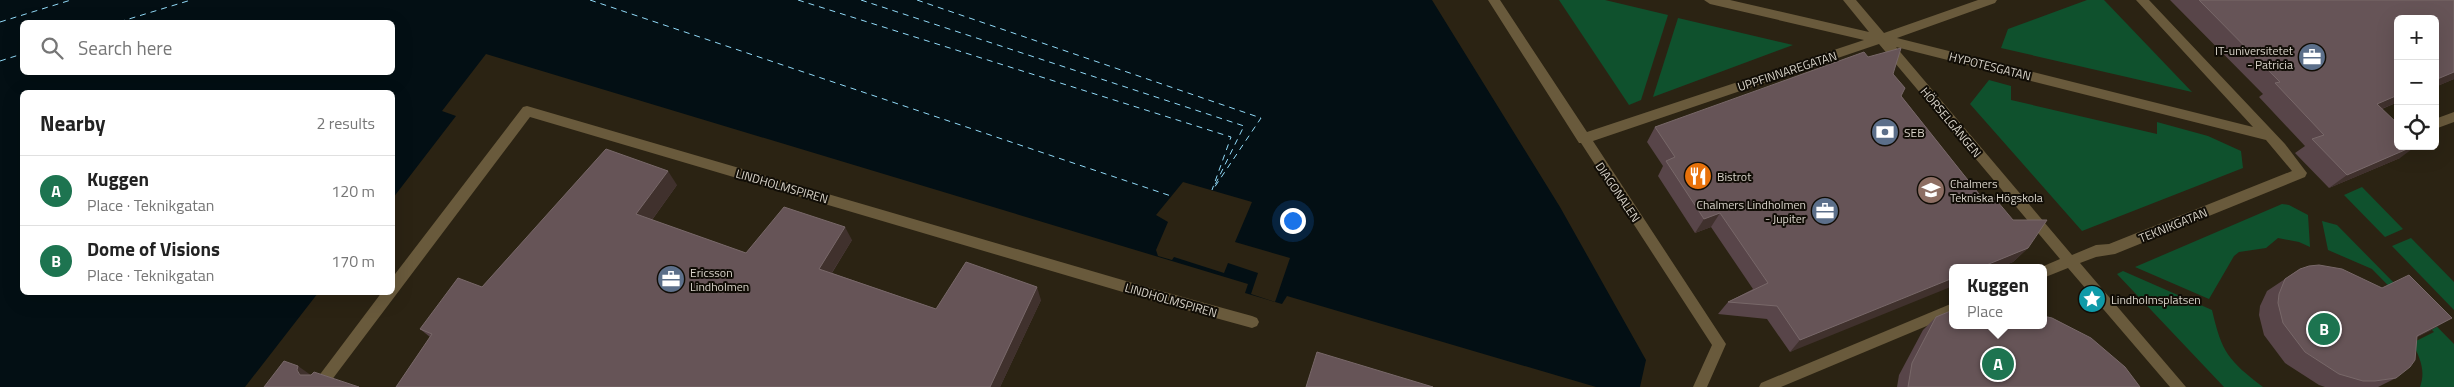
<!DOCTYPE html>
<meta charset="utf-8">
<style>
body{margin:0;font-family:"Titillium Web",sans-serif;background:#f6f6f6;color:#222}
.controls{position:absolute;right:15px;top:15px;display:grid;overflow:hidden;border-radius:8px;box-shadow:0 5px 20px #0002}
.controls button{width:45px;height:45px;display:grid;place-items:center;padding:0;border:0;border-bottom:1px solid #e0e0e0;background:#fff;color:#222;font:25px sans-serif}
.you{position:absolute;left:1292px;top:220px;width:18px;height:18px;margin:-12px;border:4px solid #fff;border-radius:50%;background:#1a73e8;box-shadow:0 0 0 8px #1a73e833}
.badge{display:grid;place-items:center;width:32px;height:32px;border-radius:50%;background:#1d7450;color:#fff;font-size:16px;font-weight:700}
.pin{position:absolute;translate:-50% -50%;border:2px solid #fff;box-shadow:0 1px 5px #0006}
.popup{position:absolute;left:1949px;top:264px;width:98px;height:65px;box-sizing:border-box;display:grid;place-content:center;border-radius:8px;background:#fff;filter:drop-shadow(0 1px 4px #0005);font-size:16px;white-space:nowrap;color:#767676}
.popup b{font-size:19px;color:#222}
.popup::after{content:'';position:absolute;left:50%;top:100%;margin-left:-10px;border:10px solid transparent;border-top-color:#fff}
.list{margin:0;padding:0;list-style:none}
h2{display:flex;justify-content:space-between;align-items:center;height:65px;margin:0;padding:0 20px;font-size:21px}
h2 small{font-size:16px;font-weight:400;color:#767676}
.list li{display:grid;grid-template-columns:32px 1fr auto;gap:15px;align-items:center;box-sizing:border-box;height:70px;padding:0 20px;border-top:1px solid #e0e0e0}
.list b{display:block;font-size:19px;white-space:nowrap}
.list p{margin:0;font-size:16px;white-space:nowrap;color:#767676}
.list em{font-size:16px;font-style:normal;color:#767676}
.icon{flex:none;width:28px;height:28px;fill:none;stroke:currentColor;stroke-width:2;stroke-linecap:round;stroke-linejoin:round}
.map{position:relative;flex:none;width:2454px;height:387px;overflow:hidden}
.search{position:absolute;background:#fff;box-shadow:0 5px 20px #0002;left:20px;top:20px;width:375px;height:55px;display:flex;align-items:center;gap:12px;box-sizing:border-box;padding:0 18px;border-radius:8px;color:#767676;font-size:19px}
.panel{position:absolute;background:#fff;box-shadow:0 5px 20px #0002;left:20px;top:90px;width:375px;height:205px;border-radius:8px}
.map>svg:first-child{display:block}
</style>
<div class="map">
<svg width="2454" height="387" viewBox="0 0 2454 387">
<rect width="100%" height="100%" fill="#2b2313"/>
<g fill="#0f512d">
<path d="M1559 0H1605L1668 15 1641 100 1629 105Z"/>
<path d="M2087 0H2104L2192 92 2001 48 2008 29Z"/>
<path d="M1678 18 1793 45 1653 97Z"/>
<path d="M1989 80 2011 86V100L2157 134V122L2208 136 2241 151 2243 168 2082 231 1970 104Z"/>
<path d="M2362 187 2403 229 2385 237 2344 195Z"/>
<path d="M2282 204 2289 205 2308 215 2310 247 2299 242 2278 238 2266 248 2239 252 2234 256 2209 299 2135 267Z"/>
<path d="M2322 221 2337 225 2454 344V387H2420C2426 371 2420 357 2412 343L2434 332 2372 269 2328 250Z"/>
<path d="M2411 238 2454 282V310L2392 246Z"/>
<path d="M2123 271 2212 310C2222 353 2228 360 2263 387H2224L2117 274Z"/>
</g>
<path fill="#030f14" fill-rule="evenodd" d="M0 0H1432L1560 207 1646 360 1640 387H1596L1287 296 1282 304 1245 293 1248 284 486 54 442 111 456 116 393 198 392 92H22V292L318 293 245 387H0ZM22 22H392V72H22Z"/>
<path fill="#2b2313" d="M1183 182 1252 202 1235 242 1290 258 1275 302 1251 294 1258 273 1228 263 1224 273 1174 257 1172 260 1158 256 1156 250 1168 222 1156 215Z"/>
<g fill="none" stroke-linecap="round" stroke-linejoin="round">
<g stroke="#91daf8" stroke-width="1" stroke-dasharray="6 5" stroke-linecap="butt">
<path d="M590 0 1171 196"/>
<path d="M798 0 1231 137 1212 190"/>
<path d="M861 0 1244 126 1215 185"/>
<path d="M917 0 1261 118 1214 188"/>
<path d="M0 22 71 0"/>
<path d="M119 22 191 0"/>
<path d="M0 61 22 54"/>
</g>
<g fill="#695a3c" fill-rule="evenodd">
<path d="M1488 0H1500L1587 132 1864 40 1710 4 1704 0H1730L1869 32 1843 0H1856L1884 33 1978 0H1997L1995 3 1897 38 2253 127 2136 0H2149L2285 144 2307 173 2305 177 2115 254 2096 257 2080 263 2186 387H2170L2068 268 2043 278V268H2039L2060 259 1879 44 1593 141 1726 344 1707 387H1693L1712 345 1581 143H1579ZM1896 47 2266 140 2292 171 2109 244 2096 245 2072 255Z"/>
<path d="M527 106 1150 288 1252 316 1257 318 1259 322 1257 326 1252 328 1150 300 530 117 328 385H318L316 381 318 377 382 292H392V278L523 107Z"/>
<path d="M2454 112V122L2435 129V119Z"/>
<path d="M1953 303V315L1781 387H1759L1761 383Z"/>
</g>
</g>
<g fill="#584549">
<path d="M2170 0H2454V79L2435 87V19H2398V102L2382 109 2400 158 2329 188 2295 153 2305 146 2259 97 2263 94Z"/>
<path d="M1868 57 1893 74 1901 96 1983 199 2028 248 2013 262 1998 268H1953L1790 352 1767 319 1718 314 1728 302 1753 289 1711 227 1695 233 1658 176 1663 166 1647 142 1655 127Z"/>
<path d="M677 185 652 220 746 253 852 240 832 273 936 309 1041 300 1000 387H396L430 337 420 329 482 287Z"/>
<path d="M2300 269 2382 288 2452 318 2417 337 2396 378 2378 387H2325L2319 385 2285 363 2264 335 2259 315 2260 306 2267 291Z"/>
<path d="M1936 317 2140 387H1897L1899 375 1923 330Z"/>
</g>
<g fill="#40312d">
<path d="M2454 72V79L2435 87V80Z"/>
<path d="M2398 95V102L2359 118 2377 104Z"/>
<path d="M2414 146H2416L2400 158 2329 188 2347 175Z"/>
<path d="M668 171 677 185 646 228 636 214Z"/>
<path d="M1720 213 1711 227 1695 233 1704 219Z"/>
<path d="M845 227 852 240 826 282 819 269Z"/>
<path d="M2028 248 2013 262 1998 268H1979Z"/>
<path d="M1953 278V286L1790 352 1800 340Z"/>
<path d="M1037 287 1041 300 1000 387H990Z"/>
<path d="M2452 318 2430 331 2395 348 2417 336Z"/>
<path d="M298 366 315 378 300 375 297 370Z"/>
</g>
<g fill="#665457" stroke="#786869">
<path d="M2199 0H2454V72L2435 80V19H2398V95L2377 104 2398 124V146H2414L2347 175 2312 139 2324 135 2275 83 2280 82Z"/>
<path d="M1901 48 1893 74 1905 88 1901 96 1983 199 1992 195 2013 220H2047L2028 248 1979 268H1953V278L1800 340 1777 306 1728 302 1768 283 1720 213 1704 219 1666 161 1675 157 1655 127 1864 52 1868 57Z"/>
<path d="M606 149 668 171 636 214 746 253 784 207 845 227 819 269 936 309 966 262 1037 287 990 387H396L432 334 420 329 458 278 482 287Z"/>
<path d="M2319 265 2342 269 2382 288 2409 275 2452 318 2417 336 2415 360 2410 367 2396 378 2375 381H2363L2339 374 2305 352 2283 323 2278 303 2279 294 2285 279 2300 269 2309 266Z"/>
<path d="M1953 310V325H2043V316L2052 318 2091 338 2125 367 2140 387H1908L1912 363 1936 317Z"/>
<path d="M1317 352 1433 387H1306Z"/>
<path d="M284 361 298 366 297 370 300 375H311L314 372 359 387H264Z"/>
</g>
<defs>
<g id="office-disc" transform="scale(1.4375)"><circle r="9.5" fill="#5c6f8a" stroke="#110d06"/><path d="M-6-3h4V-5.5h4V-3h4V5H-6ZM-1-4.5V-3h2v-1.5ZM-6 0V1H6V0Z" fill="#fff"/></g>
<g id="bank-disc" transform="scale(1.4375)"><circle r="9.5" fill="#5c6f8a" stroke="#110d06"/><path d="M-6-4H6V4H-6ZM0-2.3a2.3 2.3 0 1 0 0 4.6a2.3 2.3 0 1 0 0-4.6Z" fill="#fff"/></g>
<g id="restaurant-disc" transform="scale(1.4375)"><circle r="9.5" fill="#e8710a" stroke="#110d06"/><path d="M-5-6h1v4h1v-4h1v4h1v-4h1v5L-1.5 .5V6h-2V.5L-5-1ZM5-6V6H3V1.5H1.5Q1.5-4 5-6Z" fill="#fff"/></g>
<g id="university-disc" transform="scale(1.4375)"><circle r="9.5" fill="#8d6e63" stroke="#110d06"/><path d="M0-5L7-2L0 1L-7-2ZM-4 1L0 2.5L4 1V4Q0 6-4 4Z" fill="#fff"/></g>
<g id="sight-disc" transform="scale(1.4375)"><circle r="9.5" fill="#0f9aa8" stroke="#110d06"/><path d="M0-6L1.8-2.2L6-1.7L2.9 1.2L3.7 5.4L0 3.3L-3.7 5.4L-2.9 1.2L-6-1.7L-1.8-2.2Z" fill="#fff"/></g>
</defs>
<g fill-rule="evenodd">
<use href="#office-disc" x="2312" y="57"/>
<use href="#bank-disc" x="1885" y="132"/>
<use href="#restaurant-disc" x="1698" y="176"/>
<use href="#university-disc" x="1931" y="190"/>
<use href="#office-disc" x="1825" y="211"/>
<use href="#office-disc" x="671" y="279"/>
<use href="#sight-disc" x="2092" y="299"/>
</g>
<g text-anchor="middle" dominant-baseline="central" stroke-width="4" stroke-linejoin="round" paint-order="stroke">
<g font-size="12" fill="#d9d4ca" stroke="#110d06" text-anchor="start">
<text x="2293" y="50" text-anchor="end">IT-universitetet<tspan x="2293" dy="14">- Patricia</tspan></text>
<text x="1904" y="132">SEB</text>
<text x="1717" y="176">Bistrot</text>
<text x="1950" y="183">Chalmers<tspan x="1950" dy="14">Tekniska Högskola</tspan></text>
<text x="1806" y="204" text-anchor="end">Chalmers Lindholmen<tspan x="1806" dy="14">- Jupiter</tspan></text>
<text x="690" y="272">Ericsson<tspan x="690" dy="14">Lindholmen</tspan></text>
<text x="2111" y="299">Lindholmsplatsen</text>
</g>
<g font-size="12" fill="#d9d4ca" stroke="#110d06">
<text transform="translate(1990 66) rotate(14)">HYPOTESGATAN</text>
<text transform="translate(1787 71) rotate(-18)">UPPFINNAREGATAN</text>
<text transform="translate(1951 122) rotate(50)">HÖRSELGÅNGEN</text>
<text transform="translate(782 186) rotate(16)">LINDHOLMSPIREN</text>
<text transform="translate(1618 192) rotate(56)">DIAGONALEN</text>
<text transform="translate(2173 225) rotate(-22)">TEKNIKGATAN</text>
<text transform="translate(1171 300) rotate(16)">LINDHOLMSPIREN</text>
</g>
</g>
</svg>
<div class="controls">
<button>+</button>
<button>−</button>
<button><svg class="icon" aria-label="locate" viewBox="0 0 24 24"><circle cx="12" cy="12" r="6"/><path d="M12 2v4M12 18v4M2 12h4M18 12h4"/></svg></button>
</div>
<div class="you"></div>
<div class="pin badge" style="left:1998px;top:364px">A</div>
<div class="popup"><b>Kuggen</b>Place</div>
<div class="pin badge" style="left:2324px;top:329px">B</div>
<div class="search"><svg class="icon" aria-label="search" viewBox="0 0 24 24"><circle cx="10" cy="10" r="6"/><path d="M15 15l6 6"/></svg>Search here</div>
<section class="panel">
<h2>Nearby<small>2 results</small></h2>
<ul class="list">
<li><span class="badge">A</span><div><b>Kuggen</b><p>Place · Teknikgatan</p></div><em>120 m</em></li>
<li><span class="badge">B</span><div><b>Dome of Visions</b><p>Place · Teknikgatan</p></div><em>170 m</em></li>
</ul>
</section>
</div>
